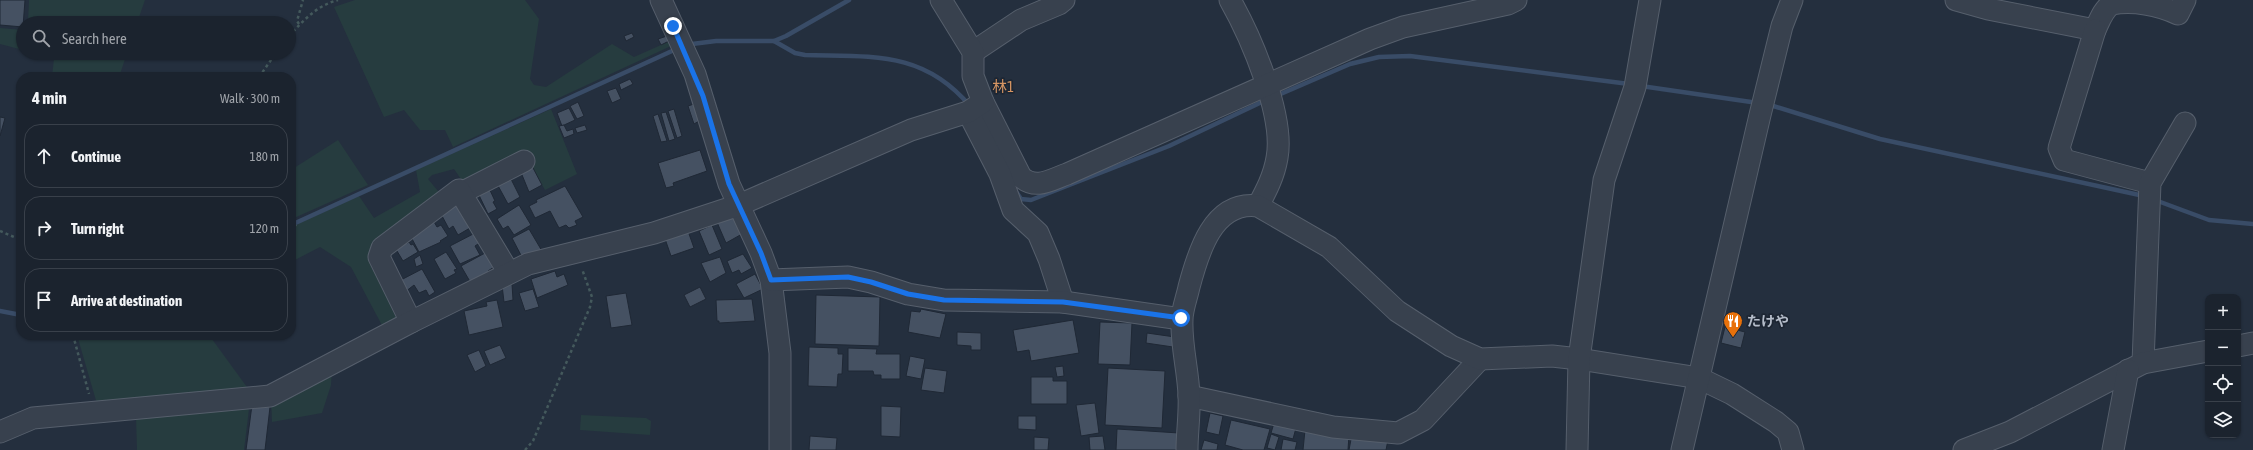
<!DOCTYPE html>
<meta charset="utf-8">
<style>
body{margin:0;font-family:"Asap Condensed","Noto Sans JP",sans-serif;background:#242b36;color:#f1f3f6}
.controls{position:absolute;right:12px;bottom:12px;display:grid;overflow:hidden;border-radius:8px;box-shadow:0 1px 3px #0004}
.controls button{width:36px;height:36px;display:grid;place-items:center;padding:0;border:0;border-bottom:1px solid #39404a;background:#1b232e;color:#f1f3f6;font:20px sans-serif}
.stop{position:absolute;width:12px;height:12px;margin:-9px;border:3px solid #1a73e8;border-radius:50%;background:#fff}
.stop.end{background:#1a73e8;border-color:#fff;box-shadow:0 1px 4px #0008}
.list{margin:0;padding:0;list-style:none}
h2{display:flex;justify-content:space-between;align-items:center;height:52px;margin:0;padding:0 16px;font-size:17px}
h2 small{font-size:13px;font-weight:400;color:#a0a4aa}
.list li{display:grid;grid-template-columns:26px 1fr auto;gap:12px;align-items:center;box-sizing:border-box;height:64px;margin:0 8px 8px;padding:0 8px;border:1px solid #39404a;border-radius:16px}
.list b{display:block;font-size:15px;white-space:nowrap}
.list em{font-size:13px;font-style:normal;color:#a0a4aa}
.icon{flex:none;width:22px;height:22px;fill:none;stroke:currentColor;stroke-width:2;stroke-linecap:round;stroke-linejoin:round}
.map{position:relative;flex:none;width:2253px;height:450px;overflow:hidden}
.search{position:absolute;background:#1b232e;box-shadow:0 1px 3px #0004;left:16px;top:16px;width:280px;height:44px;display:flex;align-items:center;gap:10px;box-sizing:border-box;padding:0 14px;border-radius:22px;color:#a0a4aa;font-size:15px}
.panel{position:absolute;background:#1b232e;box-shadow:0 1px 3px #0004;left:16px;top:72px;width:280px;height:268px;border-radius:16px}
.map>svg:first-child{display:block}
</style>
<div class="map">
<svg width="2253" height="450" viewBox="0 0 2253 450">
<rect width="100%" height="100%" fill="#242f3e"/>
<g fill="#263c3f">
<path d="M29 0H145L137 23H28Z"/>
<path d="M355 0H525L539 19 530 79 534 85 546 87 612 44 634 57 670 41 671 46 453 147 445 130H420L404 110 384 117 334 7Z"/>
<path d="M0 28 23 30V50L0 44Z"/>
<path d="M36 53H127L119 77H52L54 58Z"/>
<path d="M551 109 577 174 545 190 525 155 465 185 454 169 432 175 428 179 443 197 380 242 403 312 385 331 351 267 320 247 291 262V227L359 196 374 218 420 192 416 170Z"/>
<path d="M338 140 368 185 294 218 291 213V170Z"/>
<path d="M77 335H209L252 394 97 404Z"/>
<path d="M332 370 331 385 322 413 272 422 271 397Z"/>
<path d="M250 401 244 450H137L136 417Z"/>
<path d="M581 415 646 418 651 421 650 435 580 430Z"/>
</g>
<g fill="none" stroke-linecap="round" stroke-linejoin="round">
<g stroke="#394c67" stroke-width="4.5">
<path d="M774 41 795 53 805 55C871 57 923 50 970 106"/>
<path d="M692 44 716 41H774L786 36 849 0"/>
<path d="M1641 86 1758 103"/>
<path d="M1276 96 1350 64 1379 57 1410 56 1629 84"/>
<path d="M1767 104 1880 139 2144 196"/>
<path d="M1017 193 1021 199 1031 200 1169 146 1266 100"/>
<path d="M2155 200 2209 220 2253 224"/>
<path d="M291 225 672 51"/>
<path d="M0 311 21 315"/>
</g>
</g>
<g fill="#455162" stroke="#1f2835">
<path d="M0 0H25L23 27 0 25Z"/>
<path d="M632 33 634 37 626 41 624 36Z"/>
<path d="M667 36 669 41 661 45 658 39Z"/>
<path d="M630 79 633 84 621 90 619 84Z"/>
<path d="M616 88 621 99 612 103 607 91Z"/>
<path d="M578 102 584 116 577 119 570 106Z"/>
<path d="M694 104 699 121 694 124 688 106Z"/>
<path d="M569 108 575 120 562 126 557 113Z"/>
<path d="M674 109 682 136 677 138 668 111Z"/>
<path d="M666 112 675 139 669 141 661 113Z"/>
<path d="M658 114 667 141 661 142 653 116Z"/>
<path d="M0 117 5 118 0 136Z"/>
<path d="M564 125 567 131 573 129 574 134 564 138 559 126Z"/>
<path d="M585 125 587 130 577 133 575 128Z"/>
<path d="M700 150 707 171 673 183 674 186 666 188 658 163Z"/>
<path d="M532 166 542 185 529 192 520 170Z"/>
<path d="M510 177 520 197 508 204 496 182Z"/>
<path d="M565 186 583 217 575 221 577 225 569 228 566 225 559 228 550 211 535 218 529 206 537 202 536 200Z"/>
<path d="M489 188 495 201 493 202 497 209 488 214 477 191Z"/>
<path d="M462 202 475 225 458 235 453 226 449 229 441 214Z"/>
<path d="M519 205 531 225 514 235 508 226 503 229 497 219Z"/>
<path d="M735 217 742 234 726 243 716 220Z"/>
<path d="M433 220 437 227 441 225 448 236 440 241 441 242 419 252 410 235Z"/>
<path d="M712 225 722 249 709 255 699 231Z"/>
<path d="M529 229 542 251 524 261 512 238Z"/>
<path d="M688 231 694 248 671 256 664 236Z"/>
<path d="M475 233 481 242 475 246 480 255 460 264 450 246Z"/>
<path d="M404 239 407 243 409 242 411 245 413 244 418 252 403 261 394 246Z"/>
<path d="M446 252 457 269 454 270 456 273 445 279 434 259Z"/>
<path d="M485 253 494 267 488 271 490 274 472 285 461 266Z"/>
<path d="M743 254 752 268 741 274 739 270 732 273 727 261Z"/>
<path d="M420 255 423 264 416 267 414 259Z"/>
<path d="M720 257 726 273 710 282 701 263Z"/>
<path d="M422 269 435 292 429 296 426 290 419 293 414 285 405 292 399 281Z"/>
<path d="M555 271 557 277 564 274 568 285 537 298 531 279Z"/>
<path d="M755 274 763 289 744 298 736 284Z"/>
<path d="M512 284 513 300 504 302 502 285Z"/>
<path d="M700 287 706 299 690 307 684 295Z"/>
<path d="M533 289 539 307 525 311 519 293Z"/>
<path d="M626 293 632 325 611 328 606 296Z"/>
<path d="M816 295 880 297 879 346 815 344Z"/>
<path d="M752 299 755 321 719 323V321H717L716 300Z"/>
<path d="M497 300 503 327 469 335 464 311 487 306 486 302Z"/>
<path d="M921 309 946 314 940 338 908 332 911 311 920 312Z"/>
<path d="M1073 320 1079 353 1031 361 1029 350 1017 352 1013 330Z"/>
<path d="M1100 322 1132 323 1130 365 1098 364Z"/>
<path d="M1725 327 1745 332 1741 348 1721 343Z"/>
<path d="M957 332 981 333V350H971V346L957 345Z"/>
<path d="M1147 333 1175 337 1173 347 1146 343Z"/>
<path d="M500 345 506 358 490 365 484 351Z"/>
<path d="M809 347 838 348V354H843L842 374H838L837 387 808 386Z"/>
<path d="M848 348 877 349 876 354H900V379H881V375H874L873 371H848Z"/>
<path d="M479 350 486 366 475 372 467 355Z"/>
<path d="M910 356 925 359 921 379 906 376Z"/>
<path d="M1063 366 1064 376 1057 377 1055 367Z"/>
<path d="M925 368 947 371 944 393 921 390Z"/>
<path d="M1108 368 1165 371 1162 428 1105 425Z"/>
<path d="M1031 377H1053V381H1067V404H1031Z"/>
<path d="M1095 403 1099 433 1081 436 1076 405Z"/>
<path d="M252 405 270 407 265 450H246Z"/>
<path d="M881 406 901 407 900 437 881 436Z"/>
<path d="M1210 413 1223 416 1219 435 1206 432Z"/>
<path d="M1018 416H1036V430L1018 429Z"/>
<path d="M1231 420 1270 429 1264 450H1243L1225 445Z"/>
<path d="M1274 423 1296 428 1293 439 1271 433Z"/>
<path d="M1117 429 1179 433V450H1116Z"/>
<path d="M1305 430 1349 435 1348 450H1303Z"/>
<path d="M1271 434 1279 437 1275 450 1267 448Z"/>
<path d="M1352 434 1388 440 1386 450H1349Z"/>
<path d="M810 436 837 438 836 450H809Z"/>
<path d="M1103 436 1105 450H1090L1089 437Z"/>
<path d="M1034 437 1049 438 1048 450H1034Z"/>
<path d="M1283 439 1297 442 1295 450H1281Z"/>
<path d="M1204 440 1218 444 1217 450H1201Z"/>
</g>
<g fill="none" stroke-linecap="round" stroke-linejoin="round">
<g stroke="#565f6c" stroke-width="23">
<g id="minor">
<path d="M661 0 695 74 729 184 761 253 771 280 780 353V450"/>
<path d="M1230 0C1251 37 1285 116 1277 158 1274 176 1266 191 1258 206"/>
<path d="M1956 0 1988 9 2095 30C2099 22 2103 9 2112 4 2133 0 2159 5 2178 14L2185 0"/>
<path d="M2095 30 2059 148 2064 160 2150 183"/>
<path d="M973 52 1021 20 1059 4 1064 0"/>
<path d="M983 102 1021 177C1036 190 1050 180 1067 174L1370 39 1403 27 1508 4 1516 0"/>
<path d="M968 112 1000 174 1013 210 1038 233 1049 259 1063 302"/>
<path d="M461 193 524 161"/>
<path d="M771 280 848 277 871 282 908 294 944 300 1063 302 1181 319"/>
<path d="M411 322 379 257 382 248 459 190 509 273"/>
<path d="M2238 346 2253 343"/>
<path d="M2143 363 2150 183 2185 123"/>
<path d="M1189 396 1333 427 1398 433 1423 420 1480 359"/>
<path d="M0 432 33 418 270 396 411 322 528 264 654 233 739 205 911 130 968 112 983 102 973 76V52L941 0"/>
<path d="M1187 450C1187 432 1190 413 1189 395 1188 370 1181 345 1182 320 1182 309 1187 297 1189 287 1198 253 1213 200 1258 206L1329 247 1397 311 1451 346 1480 359 1552 356 1579 359 1699 378 1732 394 1776 422 1788 432 1793 450"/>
<path d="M1577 450 1579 359 1604 180 1635 87 1650 0"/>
<path d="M1682 450 1760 115 1782 26 1792 0"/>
<path d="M1964 450 2010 432 2143 363 2208 351"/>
<path d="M2113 450 2128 370"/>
</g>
</g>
<g stroke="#44595c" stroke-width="2.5" stroke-dasharray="3 3" stroke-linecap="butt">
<path d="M299 24 297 21 303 0"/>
<path d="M289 36C304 20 316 6 338 0"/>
<path d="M259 77 276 53"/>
<path d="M291 219 297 228"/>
<path d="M0 231 21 240"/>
<path d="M73 335 89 394"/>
<path d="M525 450 533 441 590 307 592 297 582 269"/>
</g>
<use href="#minor" stroke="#38414e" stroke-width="21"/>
</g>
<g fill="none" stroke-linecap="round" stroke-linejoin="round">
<path stroke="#1a73e8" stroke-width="5" d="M673 26 703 96 729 184 761 253 771 280 848 277 871 282 908 294 944 300 1063 302 1181 318"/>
</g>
<defs>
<g id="restaurant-pin" transform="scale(1)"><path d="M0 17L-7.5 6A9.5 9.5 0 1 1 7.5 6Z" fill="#e8710a" stroke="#1d2633"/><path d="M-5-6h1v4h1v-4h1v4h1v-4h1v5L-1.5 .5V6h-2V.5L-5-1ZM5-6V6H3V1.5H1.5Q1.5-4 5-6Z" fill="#fff"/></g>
</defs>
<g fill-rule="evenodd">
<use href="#restaurant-pin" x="1733" y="321"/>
</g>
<g text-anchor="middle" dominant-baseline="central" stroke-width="3.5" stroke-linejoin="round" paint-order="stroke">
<g font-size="14" font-weight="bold" fill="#b4bcc9" stroke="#1d2633" text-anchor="start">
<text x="1747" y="321">たけや</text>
</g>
<g font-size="15" fill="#d59563" stroke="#1d2633">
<text x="1003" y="86">林1</text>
</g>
</g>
</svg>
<div class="controls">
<button>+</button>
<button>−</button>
<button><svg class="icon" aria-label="locate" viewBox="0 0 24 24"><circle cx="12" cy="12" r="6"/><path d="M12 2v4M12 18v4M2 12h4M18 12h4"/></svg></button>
<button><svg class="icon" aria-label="layers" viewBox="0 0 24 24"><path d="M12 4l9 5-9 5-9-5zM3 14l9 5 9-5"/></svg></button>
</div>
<div class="stop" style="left:1181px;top:318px"></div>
<div class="stop end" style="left:673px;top:26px"></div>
<div class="search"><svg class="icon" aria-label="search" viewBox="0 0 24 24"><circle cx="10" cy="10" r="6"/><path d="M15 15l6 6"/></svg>Search here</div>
<section class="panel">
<h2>4 min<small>Walk · 300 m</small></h2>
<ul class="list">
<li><svg class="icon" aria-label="ahead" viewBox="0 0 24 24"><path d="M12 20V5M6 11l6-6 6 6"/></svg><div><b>Continue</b></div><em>180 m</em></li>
<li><svg class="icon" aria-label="right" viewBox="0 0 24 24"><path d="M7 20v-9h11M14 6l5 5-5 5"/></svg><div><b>Turn right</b></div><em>120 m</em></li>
<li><svg class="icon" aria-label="arrive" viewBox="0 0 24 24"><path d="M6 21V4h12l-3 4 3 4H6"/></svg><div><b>Arrive at destination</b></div></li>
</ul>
</section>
</div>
